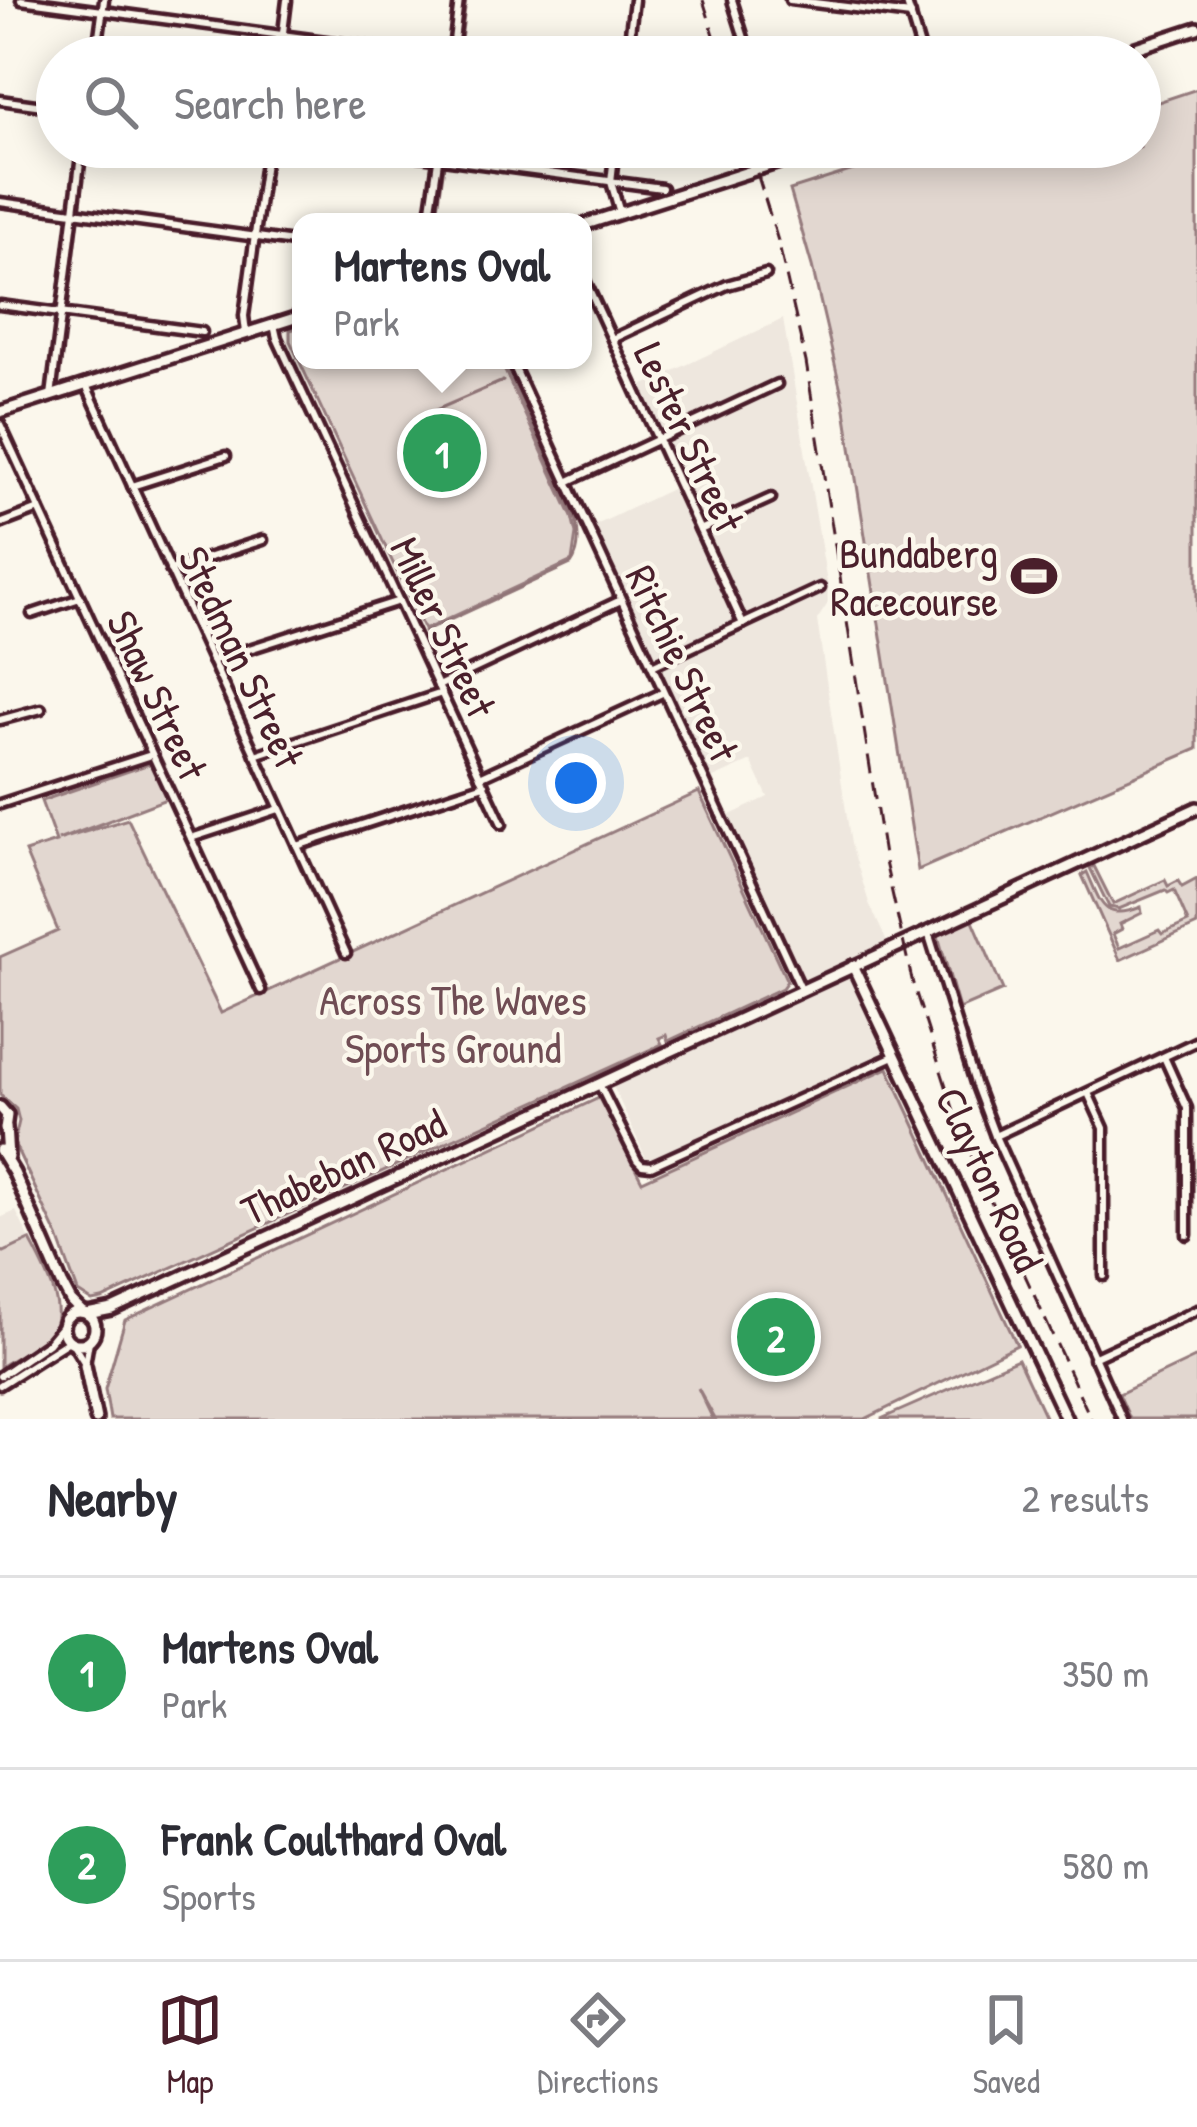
<!DOCTYPE html>
<style>
body{margin:0;font-family:"Patrick Hand",sans-serif;background:#f2f2f3;color:#2b2b33}
.you{position:absolute;left:576px;top:783px;width:42px;height:42px;margin:-30px;border:9px solid #fff;border-radius:50%;background:#1a73e8;box-shadow:0 0 0 18px #1a73e833}
.badge{display:grid;place-items:center;width:78px;height:78px;border-radius:50%;background:#4a1f2b;color:#fff;font-size:39px;font-weight:700}
.pin{position:absolute;translate:-50% -50%;border:6px solid #fff;box-shadow:0 3px 12px #0006}
.popup{position:absolute;left:292px;top:213px;width:300px;height:156px;box-sizing:border-box;display:grid;place-content:center;border-radius:24px;background:#fff;filter:drop-shadow(0 3px 9px #0005);font-size:39px;white-space:nowrap;color:#7c7c81}
.popup b{font-size:45px;color:#2b2b33}
.popup::after{content:'';position:absolute;left:50%;top:100%;margin-left:-24px;border:24px solid transparent;border-top-color:#fff}
.list{margin:0;padding:0;list-style:none}
h2{display:flex;justify-content:space-between;align-items:center;height:156px;margin:0;padding:0 48px;font-size:51px}
h2 small{font-size:39px;font-weight:400;color:#7c7c81}
.list li{display:grid;grid-template-columns:78px 1fr auto;gap:36px;align-items:center;box-sizing:border-box;height:192px;padding:0 48px;border-top:3px solid #e1e1e2}
.list b{display:block;font-size:45px;white-space:nowrap}
.list p{margin:0;font-size:39px;white-space:nowrap;color:#7c7c81}
.list em{font-size:39px;font-style:normal;color:#7c7c81}
.icon{flex:none;width:66px;height:66px;fill:none;stroke:currentColor;stroke-width:2;stroke-linecap:round;stroke-linejoin:round}
.map{position:relative;flex:none;width:1197px;height:1419px;overflow:hidden}
.search{position:absolute;background:#fff;box-shadow:0 6px 30px #0003;left:36px;right:36px;top:36px;height:132px;display:flex;align-items:center;gap:30px;box-sizing:border-box;padding:0 42px;border-radius:66px;color:#7c7c81;font-size:45px}
.sheet{height:540px;background:#fff}
nav{display:flex;justify-content:space-around;align-items:center;box-sizing:border-box;height:168px;border-top:3px solid #e1e1e2;background:#fff;font-size:33px;color:#7c7c81}
nav a{display:grid;justify-items:center;gap:6px}
nav .on{color:#4a1f2b}
.map>svg:first-child{display:block}
</style>
<div class="map">
<svg width="1197" height="1419" viewBox="0 0 1197 1419">
<rect width="100%" height="100%" fill="#fbf7ec"/>
<filter id="ink" filterUnits="userSpaceOnUse"><feTurbulence type="fractalNoise" baseFrequency=".00833" numOctaves="2"/><feDisplacementMap in="SourceGraphic" scale="24" xChannelSelector="R" yChannelSelector="G"/><feConvolveMatrix kernelMatrix="1 2 1 2 8 2 1 2 1" color-interpolation-filters="sRGB"/></filter>
<g filter="url(#ink)">
<g fill="#eee7de">
<path d="M783 319 830 600 817 620 851 844 869 903 888 944 808 981 803 978 728 816 768 797 751 761 711 779 594 526 686 482 642 386Z"/>
<path d="M848 976 853 979 886 1052 651 1160 646 1158 612 1084Z"/>
<path d="M16 1211 30 1240 0 1254V1218Z"/>
</g>
<g fill="#e2d7d0" stroke="#967b7e" stroke-width="3">
<path d="M1197 89V749L918 870 844 403 812 266 790 190 926 147H1140V108Z"/>
<path d="M301 327V360H500L572 517 576 534 572 561 424 630 290 341V330Z"/>
<path d="M149 764 155 768 169 798 58 840 128 819 221 1013 699 792 787 981 782 988 668 1041 666 1035 659 1038 662 1044 102 1299 92 1301 78 1292 58 1237 14 1143 19 1121 16 1109 0 1095V957L58 931 25 852 56 842 41 801Z"/>
<path d="M1094 866 1113 904 1165 880 1168 886 1178 881 1182 887 1197 879V925L1120 960 1082 875 1087 872C1101 903 1103 922 1141 907L1142 913 1120 924 1122 929 1113 934 1119 948 1159 930 1162 934 1188 922 1174 890 1168 893 1165 890 1119 909 1109 907 1090 868Z"/>
<path d="M972 918 1003 990 959 1009 938 936 942 932Z"/>
<path d="M888 1068 1017 1345 865 1419H715L698 1388 713 1419H110L105 1389 125 1320 599 1098 642 1181Z"/>
<path d="M30 1240C41 1262 71 1311 50 1333 37 1347 16 1356 0 1367V1250L4 1252Z"/>
<path d="M1197 1357V1419H1130L1119 1394Z"/>
<path d="M1018 1359 1046 1419H881Z"/>
</g>
<g fill="none" stroke-linecap="round" stroke-linejoin="round">
<g stroke="#907477" stroke-width="3">
<path d="M459 55 466 0"/>
<path d="M446 156V147"/>
<path d="M436 222 444 165"/>
<path d="M429 413 503 381"/>
<path d="M424 632 571 564C580 552 579 535 576 521L503 360"/>
</g>
<g stroke="#4a1f2b" stroke-width="15">
<g id="street">
<path d="M21 0 446 57"/>
<path d="M732 0 750 57"/>
<path d="M790 0 911 15"/>
<path d="M906 0 923 57"/>
<path d="M96 57 104 0"/>
<path d="M280 57 287 0"/>
<path d="M452 57 459 0"/>
<path d="M627 57 634 0"/>
<path d="M0 100 57 108"/>
<path d="M352 147 662 188"/>
<path d="M615 147 611 182 620 213"/>
<path d="M0 202 301 243"/>
<path d="M429 222 440 147"/>
<path d="M583 276 743 624"/>
<path d="M0 305 202 332"/>
<path d="M274 325 277 338 502 824"/>
<path d="M246 333 244 316 267 147"/>
<path d="M612 339 727 285 766 274"/>
<path d="M511 360 801 989"/>
<path d="M86 385 346 953"/>
<path d="M51 396 82 147"/>
<path d="M0 424 261 990"/>
<path d="M567 482 777 384"/>
<path d="M132 486 226 456"/>
<path d="M0 524 39 509"/>
<path d="M700 530 771 498"/>
<path d="M170 570 263 540"/>
<path d="M32 614 80 598"/>
<path d="M212 661 399 601"/>
<path d="M652 666 820 588"/>
<path d="M438 686 621 600"/>
<path d="M0 720 41 709"/>
<path d="M255 755 442 693"/>
<path d="M480 777 662 693"/>
<path d="M0 804 151 755"/>
<path d="M191 838 279 809"/>
<path d="M297 846 484 785"/>
<path d="M928 932 975 1083 995 1136 1122 1419"/>
<path d="M1164 1057 1187 1108V1235"/>
<path d="M599 1084 637 1160 642 1165 651 1166 894 1056"/>
<path d="M1088 1093 1104 1128V1276"/>
<path d="M995 1136 1197 1041"/>
<path d="M73 1344 84 1362"/>
<path d="M1093 1358 1197 1310"/>
<path d="M85 1365 89 1341"/>
<path d="M0 1376 48 1343 62 1326"/>
<path d="M0 1385 69 1341"/>
</g>
</g>
<g stroke="#4a1f2b" stroke-width="18">
<g id="secondary">
<path d="M1108 57 1197 28"/>
<path d="M583 225 826 147"/>
<path d="M0 412 301 316"/>
<path d="M853 966 1066 1419"/>
<path d="M0 1107 7 1115 5 1129"/>
<path d="M6 1127 8 1157"/>
<path d="M0 1150 14 1173 62 1284 71 1301 82 1312"/>
<circle cx="79" cy="1328" r="16"/>
<path d="M87 1314 112 1309 1197 808"/>
<path d="M85 1365 96 1419"/>
</g>
</g>
<use href="#street" stroke="#fbf7ec" stroke-width="6"/>
<use href="#secondary" stroke="#fbf7ec" stroke-width="9"/>
<g stroke="#4a1f2b" stroke-width="3" stroke-dasharray="18 9" stroke-linecap="butt">
<path d="M703 0 721 57"/>
<path d="M749 147 778 241 806 362 885 862 913 984 955 1114 979 1175 1091 1419"/>
</g>
</g>
</g>
<defs>
<g id="stadium-bare" transform="scale(3.6)"><path d="M0-5a6.5 5 0 1 0 0 10a6.5 5 0 1 0 0-10ZM-3.5-1.8h7v3.6h-7Z" fill="#4a1f2b" stroke="#fbf7ec" stroke-width="2.5" paint-order="stroke"/></g>
</defs>
<g fill-rule="evenodd">
<use href="#stadium-bare" x="1034" y="576"/>
</g>
<g text-anchor="middle" dominant-baseline="central" stroke-width="9" stroke-linejoin="round" paint-order="stroke">
<g font-size="42" fill="#4a1f2b" stroke="#fbf7ec">
<text transform="translate(690 437) rotate(65)">Lester Street</text>
<text transform="translate(444 627) rotate(65)">Miller Street</text>
<text transform="translate(242 657) rotate(65)">Stedman Street</text>
<text transform="translate(683 663) rotate(65)">Ritchie Street</text>
<text transform="translate(158 695) rotate(65)">Shaw Street</text>
<text transform="translate(343 1166) rotate(-25)">Thabeban Road</text>
<text transform="translate(990 1179) rotate(65)">Clayton Road</text>
</g>
<g font-size="42" fill="#4a1f2b" stroke="#fbf7ec" text-anchor="end">
<text x="998" y="552">Bundaberg<tspan x="998" dy="48">Racecourse</tspan></text>
</g>
<g font-size="42" fill="#704d54" stroke="#fbf7ec">
<text x="453" y="999">Across The Waves<tspan x="453" dy="48">Sports Ground</tspan></text>
</g>
</g>
</svg>
<div class="you"></div>
<div class="pin badge" style="left:442px;top:453px;background:#2e9e5b">1</div>
<div class="popup"><b>Martens Oval</b>Park</div>
<div class="pin badge" style="left:776px;top:1337px;background:#2e9e5b">2</div>
<div class="search"><svg class="icon" aria-label="search" viewBox="0 0 24 24"><circle cx="10" cy="10" r="6"/><path d="M15 15l6 6"/></svg>Search here</div>
</div>
<section class="sheet">
<h2>Nearby<small>2 results</small></h2>
<ul class="list">
<li><span class="badge" style="background:#2e9e5b">1</span><div><b>Martens Oval</b><p>Park</p></div><em>350 m</em></li>
<li><span class="badge" style="background:#2e9e5b">2</span><div><b>Frank Coulthard Oval</b><p>Sports</p></div><em>580 m</em></li>
</ul>
</section>
<nav>
<a class="on"><svg class="icon" aria-label="map" viewBox="0 0 24 24"><path d="M3 6l6-2 6 2 6-2v14l-6 2-6-2-6 2zM9 4v14M15 6v14"/></svg>Map</a>
<a><svg class="icon" aria-label="directions" viewBox="0 0 24 24"><path d="M12 3l9 9-9 9-9-9zM9 14v-3h6M13 9l2 2-2 2"/></svg>Directions</a>
<a><svg class="icon" aria-label="saved" viewBox="0 0 24 24"><path d="M7 4h10v16l-5-4-5 4z"/></svg>Saved</a>
</nav>
